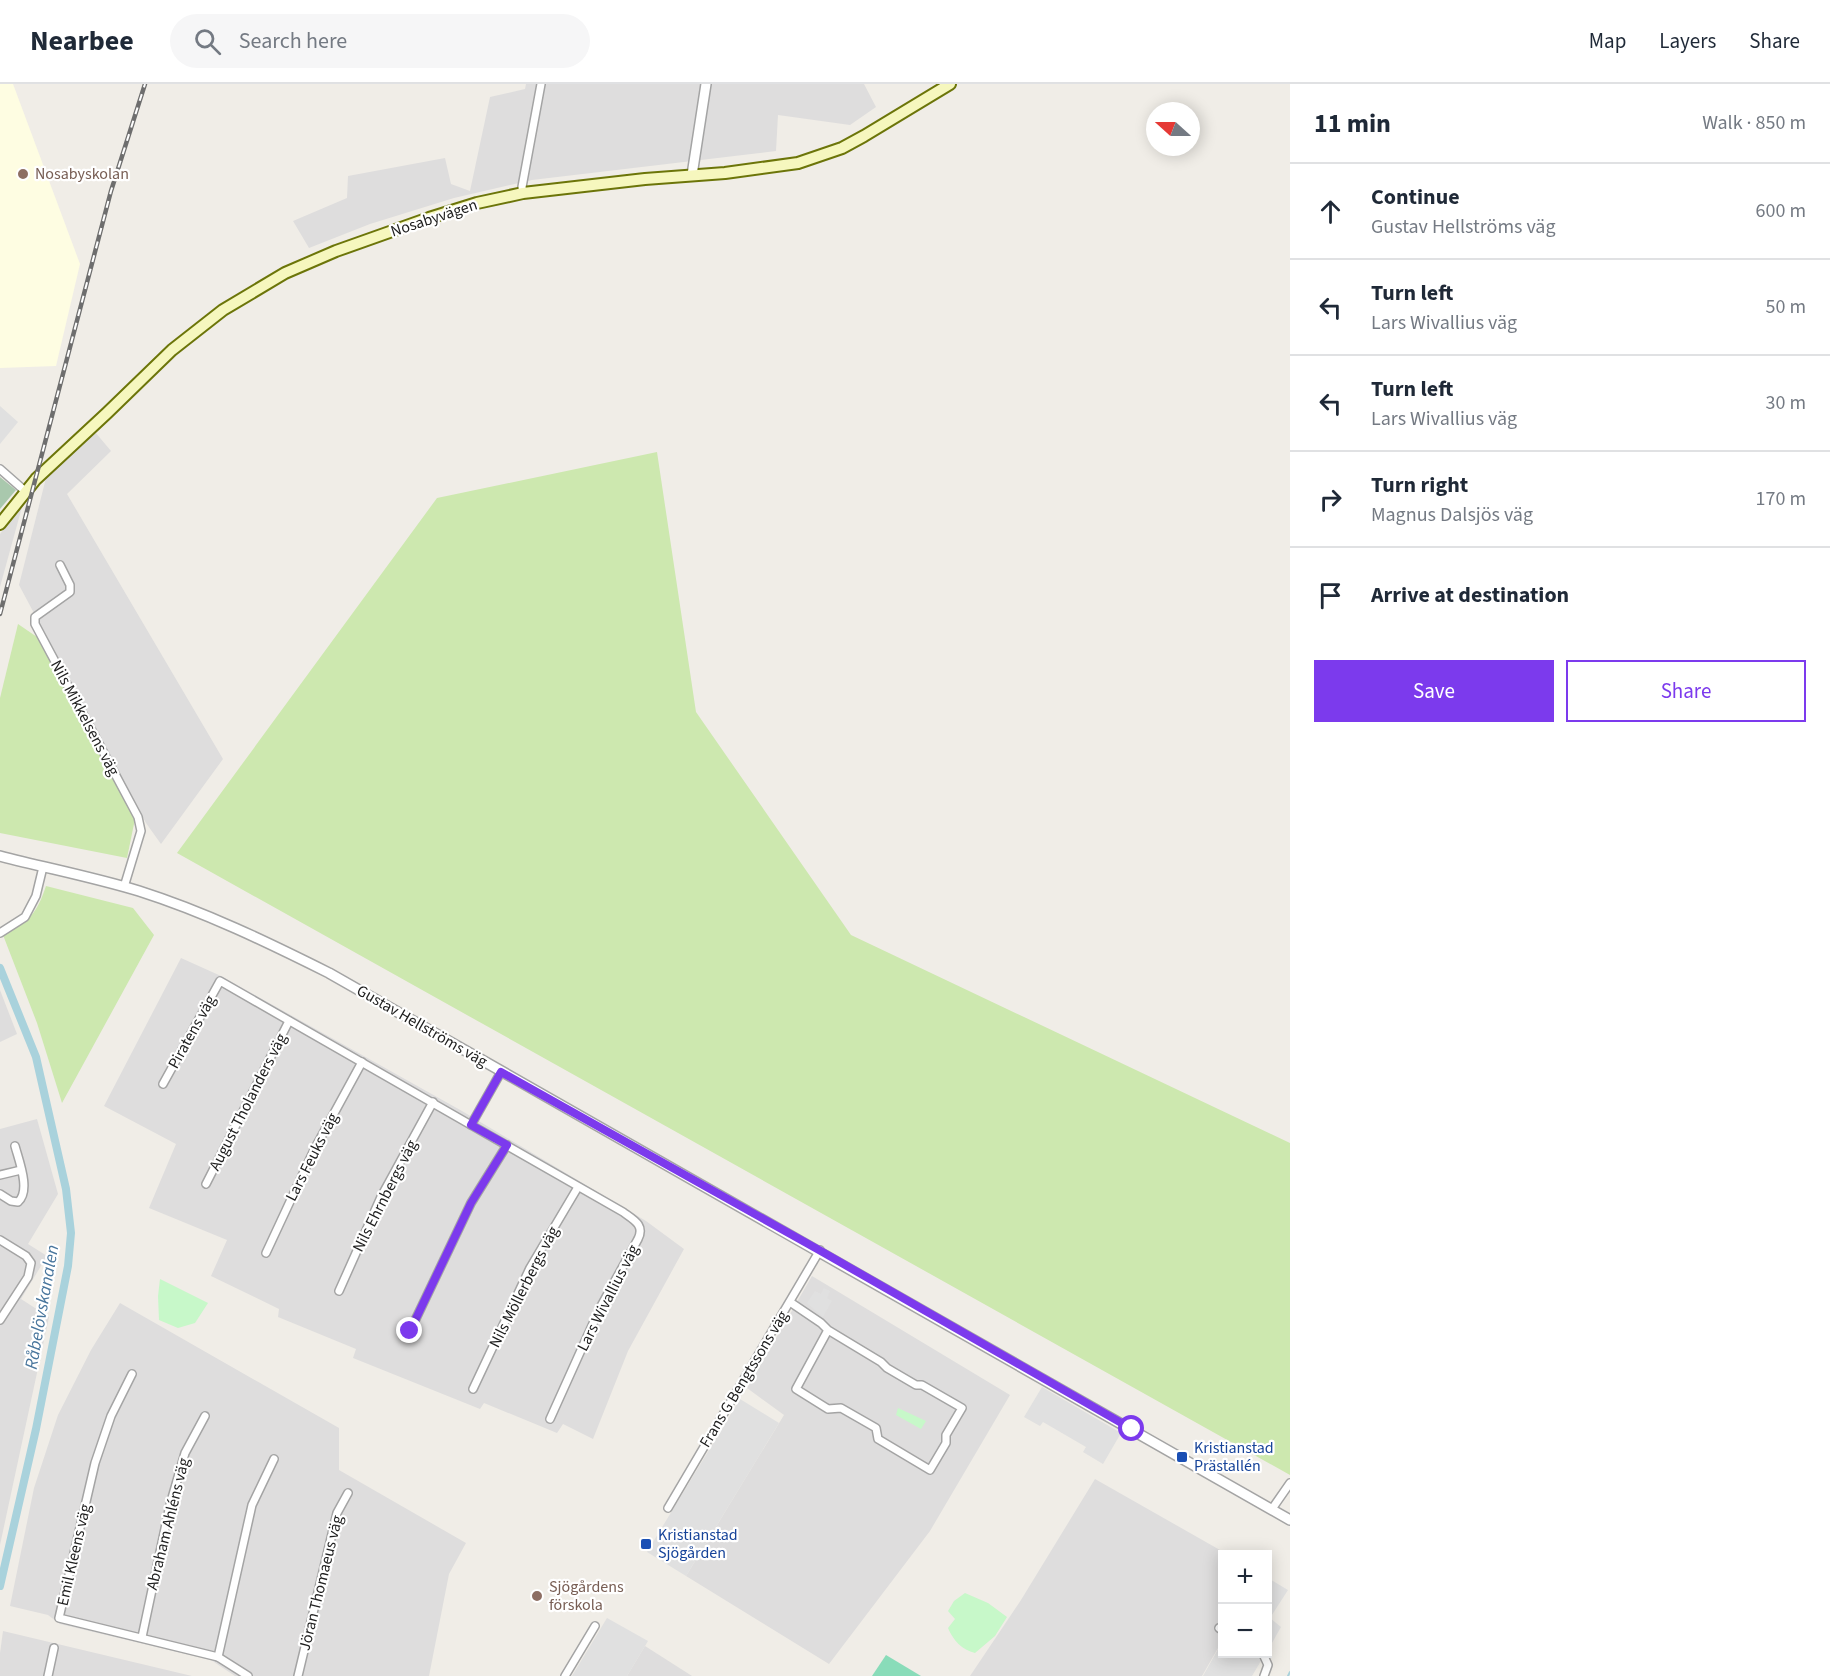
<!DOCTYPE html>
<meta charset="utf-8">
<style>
body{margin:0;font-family:"Source Sans 3",sans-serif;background:#f6f6f7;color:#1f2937}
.controls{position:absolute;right:18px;bottom:18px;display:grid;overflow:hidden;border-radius:0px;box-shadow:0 3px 15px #0003}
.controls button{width:54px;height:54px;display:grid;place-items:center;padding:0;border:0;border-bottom:2px solid #e0e1e3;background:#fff;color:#1f2937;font:30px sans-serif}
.compass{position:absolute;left:1146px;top:18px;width:54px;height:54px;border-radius:50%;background:#fff;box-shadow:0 3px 15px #0003;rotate:291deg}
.stop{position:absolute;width:18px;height:18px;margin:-14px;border:4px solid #7c3aed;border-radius:50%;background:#fff}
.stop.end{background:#7c3aed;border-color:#fff;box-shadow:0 2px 6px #0008}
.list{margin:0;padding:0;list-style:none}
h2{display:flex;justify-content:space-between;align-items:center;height:78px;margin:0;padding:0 24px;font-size:26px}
h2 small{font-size:20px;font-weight:400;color:#747a83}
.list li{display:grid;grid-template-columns:39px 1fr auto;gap:18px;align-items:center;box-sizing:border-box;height:96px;padding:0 24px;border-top:2px solid #e0e1e3}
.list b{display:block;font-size:22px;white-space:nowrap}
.list p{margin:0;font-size:20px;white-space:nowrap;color:#747a83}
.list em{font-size:20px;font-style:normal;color:#747a83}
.actions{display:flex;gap:12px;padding:18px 24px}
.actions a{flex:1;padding:14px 0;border:2px solid #7c3aed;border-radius:0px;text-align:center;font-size:21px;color:#7c3aed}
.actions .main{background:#7c3aed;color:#fff}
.icon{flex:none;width:33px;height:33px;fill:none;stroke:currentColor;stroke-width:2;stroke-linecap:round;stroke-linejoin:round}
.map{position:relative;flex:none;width:1290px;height:1592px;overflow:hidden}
header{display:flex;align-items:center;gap:36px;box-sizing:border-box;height:84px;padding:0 30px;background:#fff;border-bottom:2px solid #e0e1e3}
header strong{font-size:28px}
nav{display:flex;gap:33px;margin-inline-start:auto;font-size:21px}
.search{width:420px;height:54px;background:#f6f6f7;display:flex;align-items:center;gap:15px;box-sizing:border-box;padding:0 21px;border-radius:33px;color:#747a83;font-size:22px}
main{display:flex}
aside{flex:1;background:#fff}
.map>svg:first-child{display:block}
</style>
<header>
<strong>Nearbee</strong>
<div class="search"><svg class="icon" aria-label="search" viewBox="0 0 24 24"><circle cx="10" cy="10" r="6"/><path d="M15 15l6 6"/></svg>Search here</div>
<nav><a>Map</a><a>Layers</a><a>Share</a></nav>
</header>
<main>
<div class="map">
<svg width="1290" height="1592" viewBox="0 0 1290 1592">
<rect width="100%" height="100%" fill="#f0ede7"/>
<g fill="#dedddd">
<path d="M526 0H864L876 23 850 41 778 31 776 67 532 96 454 114 370 140 309 164 293 137 347 114 348 92 445 74 451 100 470 107 490 13 525 5Z"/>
<path d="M95 348 111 367 67 410 223 675 161 760 146 739 19 501 46 394Z"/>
<path d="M22 423 0 503V450Z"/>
<path d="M181 874 221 892 462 1027 646 1137 684 1165 628 1267 593 1355 563 1340 557 1349 484 1319 480 1325 353 1274 356 1265 278 1233 279 1225 211 1192 227 1156 149 1124 176 1060 104 1022Z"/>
<path d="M0 906 17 950 0 958Z"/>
<path d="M37 1035 58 1110 28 1160 47 1172 21 1215 49 1233 0 1461V1045Z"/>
<path d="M812 1192 1010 1311 930 1447 829 1580 686 1492 784 1331 747 1304Z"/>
<path d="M120 1219 339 1344V1386L466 1459 449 1490 429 1592H235L211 1576 60 1540 48 1531 10 1522 34 1404 58 1331 91 1266Z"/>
<path d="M1095 1395 1227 1470H1222V1557L1202 1592H970L1021 1516Z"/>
<path d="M3 1547 192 1592H0V1569Z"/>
<path d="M645 1562 692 1592H627Z"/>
</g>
<path fill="#fefde2" d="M0 0H13L80 180 56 282 0 284Z"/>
<g fill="#cde8af">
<path d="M657 368 696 628 851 851 1290 1059V1391L177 769 437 414Z"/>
<path d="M18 540 37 553 135 735 127 774 0 749V614Z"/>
<path d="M46 802 133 824 154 851 62 1019 37 939 3 851C29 838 37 829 46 802Z"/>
</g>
<path fill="#a9c8ad" d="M0 393 16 406 0 425Z"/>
<g fill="#c7f8c9">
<path d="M160 1195 208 1219 195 1239 178 1244 159 1236 158 1212Z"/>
<path d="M898 1324 926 1337 921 1345 896 1331Z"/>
<path d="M965 1509 988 1519 1007 1533 995 1552 975 1569C962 1566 953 1556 948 1544L955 1535 948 1527 954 1517Z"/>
</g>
<path fill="#89dcb9" d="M886 1571 921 1592H872Z"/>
<g fill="#e0e0e0">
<path d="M0 322 18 338 0 360Z"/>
<path d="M824 1204 830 1207 827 1214 832 1217 823 1233 807 1219 815 1207 821 1210Z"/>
<path d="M1042 1303 1121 1349 1103 1380 1083 1368 1086 1363 1043 1338 1040 1342 1024 1333Z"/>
<path d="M740 1315 779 1339 686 1492 647 1468Z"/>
<path d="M1268 1494 1288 1506 1270 1534 1281 1543 1268 1566Z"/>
<path d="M607 1534 648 1557 627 1592H572Z"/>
<path d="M1222 1558V1570H1265L1252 1592H1203Z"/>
</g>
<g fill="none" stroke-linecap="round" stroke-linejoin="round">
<path stroke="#a9d2dc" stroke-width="2" d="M1288 1592 1290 1588"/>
<path stroke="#a9d2dc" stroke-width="8" d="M0 884 36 973 66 1105 71 1149 68 1182 36 1345 0 1502"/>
<g stroke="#a4a4a4" stroke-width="10">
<g id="minor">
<path d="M523 109 522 103 541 0"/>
<path d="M0 385 25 407"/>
<path d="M60 481 70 501V508L35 533V540L138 733 141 747 124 803"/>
<path d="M0 849 25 833 36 812 43 783"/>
<path d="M501 988 471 1041 623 1128C634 1136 645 1141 638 1155L600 1224 550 1335"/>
<path d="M163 1000 220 897 471 1041"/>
<path d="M0 1091 21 1086"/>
<path d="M206 1100 289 937"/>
<path d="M0 1110 11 1117 18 1118C31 1107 19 1077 15 1062"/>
<path d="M0 1156 26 1172 31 1179 28 1193 0 1236"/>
<path d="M266 1169 314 1066 362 978"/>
<path d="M339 1207 381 1113 433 1018"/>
<path d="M790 1218 821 1239 828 1246 881 1278 887 1284 916 1301H922L962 1324 946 1351V1359L930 1386 878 1355 876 1344 841 1324 828 1325 796 1305 828 1246"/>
<path d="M410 1247 471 1119 507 1061"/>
<path d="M132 1290 111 1332 95 1379 59 1534 218 1573 248 1592"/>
<path d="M473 1305 530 1184 578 1103"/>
<path d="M668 1424 820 1166"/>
<path d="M1272 1425 1290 1399"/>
<path d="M1219 1544 1222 1546"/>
<path d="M142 1553 170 1421 185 1369 205 1332"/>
<path d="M1263 1570 1268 1581 1264 1592"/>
<path d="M218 1573 252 1421 274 1375"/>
<path d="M48 1592 54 1564"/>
<path d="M298 1592 337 1429 348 1409"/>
<path d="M565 1592 595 1542"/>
</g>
</g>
<g stroke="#a4a4a4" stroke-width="12">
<g id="tertiary">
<path d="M692 91 706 0"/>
<path d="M0 772C46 784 93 793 139 807 205 828 267 858 329 889L1290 1436"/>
</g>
</g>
<g stroke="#6c7509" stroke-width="14">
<path id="secondary" d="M0 440 36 395 107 329 172 266 223 226 285 189 336 167 429 134 477 119 523 109 645 95 725 89 798 79 842 64 864 52 950 0"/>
</g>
<use href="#minor" stroke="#fff" stroke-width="7"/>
<use href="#tertiary" stroke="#fff" stroke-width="9"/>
<use href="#secondary" stroke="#f6f7be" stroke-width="10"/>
<g stroke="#6e6e6e" stroke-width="4.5">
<path id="rail" d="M0 530 111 107 145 0"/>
</g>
<use href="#rail" stroke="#fff" stroke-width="2" stroke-dasharray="7" stroke-linecap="butt"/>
</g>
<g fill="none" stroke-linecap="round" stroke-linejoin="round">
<path stroke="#7c3aed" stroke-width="8" d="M410 1247 471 1119 507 1061 471 1041 501 988 819 1166 1132 1345"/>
</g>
<g fill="#8d6e63" stroke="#fff" stroke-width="2">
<circle cx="23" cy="90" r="6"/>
<circle cx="537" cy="1512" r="6"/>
</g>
<g fill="#1a4fb4" stroke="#fff" stroke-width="2">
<rect x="1176" y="1367" width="12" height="12" rx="3"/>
<rect x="640" y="1454" width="12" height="12" rx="3"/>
</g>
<g text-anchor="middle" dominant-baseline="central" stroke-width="4.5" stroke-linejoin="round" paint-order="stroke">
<g font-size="16" fill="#785e54" stroke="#fff" text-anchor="start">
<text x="35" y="90">Nosabyskolan</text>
<text x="549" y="1503">Sjögårdens<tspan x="549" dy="18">förskola</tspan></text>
</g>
<g font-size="16" fill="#202020" stroke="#fff">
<text transform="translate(434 134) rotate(-18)">Nosabyvägen</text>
<text transform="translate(85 634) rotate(62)">Nils Mikkelsens väg</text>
<text transform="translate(422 942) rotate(30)">Gustav Hellströms väg</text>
<text transform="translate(192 948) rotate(-61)">Piratens väg</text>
<text transform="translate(248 1018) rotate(-63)">August Tholanders väg</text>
<text transform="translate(312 1073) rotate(-63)">Lars Feuks väg</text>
<text transform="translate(385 1112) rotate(-63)">Nils Ehrnbergs väg</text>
<text transform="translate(524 1203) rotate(-63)">Nils Möllerbergs väg</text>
<text transform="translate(608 1214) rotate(-63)">Lars Wivallius väg</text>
<text transform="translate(744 1295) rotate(-59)">Frans G Bengtssons väg</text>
<text transform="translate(168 1440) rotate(-76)">Abraham Ahléns väg</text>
<text transform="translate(74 1471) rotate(-77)">Emil Kleens väg</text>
<text transform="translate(321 1499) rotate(-76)">Jöran Thomaeus väg</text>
</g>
<g font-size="16" fill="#164399" stroke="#fff" text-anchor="start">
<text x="1194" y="1364">Kristianstad<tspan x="1194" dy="18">Prästallén</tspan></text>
<text x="658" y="1451">Kristianstad<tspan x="658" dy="18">Sjögården</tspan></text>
</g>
<g font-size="18" font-style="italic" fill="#49769d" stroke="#fff">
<text transform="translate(42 1223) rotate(-80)">Råbelövskanalen</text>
</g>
</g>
</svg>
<div class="controls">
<button>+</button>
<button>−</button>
</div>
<svg class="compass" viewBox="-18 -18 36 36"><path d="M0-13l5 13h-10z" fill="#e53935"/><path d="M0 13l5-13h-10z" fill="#747a83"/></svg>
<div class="stop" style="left:1132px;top:1345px"></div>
<div class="stop end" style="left:410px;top:1247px"></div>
</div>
<aside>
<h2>11 min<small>Walk · 850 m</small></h2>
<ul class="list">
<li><svg class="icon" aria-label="ahead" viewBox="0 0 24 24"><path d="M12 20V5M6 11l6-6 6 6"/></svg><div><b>Continue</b><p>Gustav Hellströms väg</p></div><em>600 m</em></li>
<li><svg class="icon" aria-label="left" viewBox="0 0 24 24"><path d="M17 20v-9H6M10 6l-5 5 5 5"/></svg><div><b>Turn left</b><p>Lars Wivallius väg</p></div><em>50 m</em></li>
<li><svg class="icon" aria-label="left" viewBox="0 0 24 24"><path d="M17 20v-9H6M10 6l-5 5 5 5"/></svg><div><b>Turn left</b><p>Lars Wivallius väg</p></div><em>30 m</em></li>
<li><svg class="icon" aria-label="right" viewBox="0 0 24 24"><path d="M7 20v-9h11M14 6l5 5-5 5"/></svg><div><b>Turn right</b><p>Magnus Dalsjös väg</p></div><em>170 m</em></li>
<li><svg class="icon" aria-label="arrive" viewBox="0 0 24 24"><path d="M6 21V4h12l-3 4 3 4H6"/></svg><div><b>Arrive at destination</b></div></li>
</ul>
<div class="actions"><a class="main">Save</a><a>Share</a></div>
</aside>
</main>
